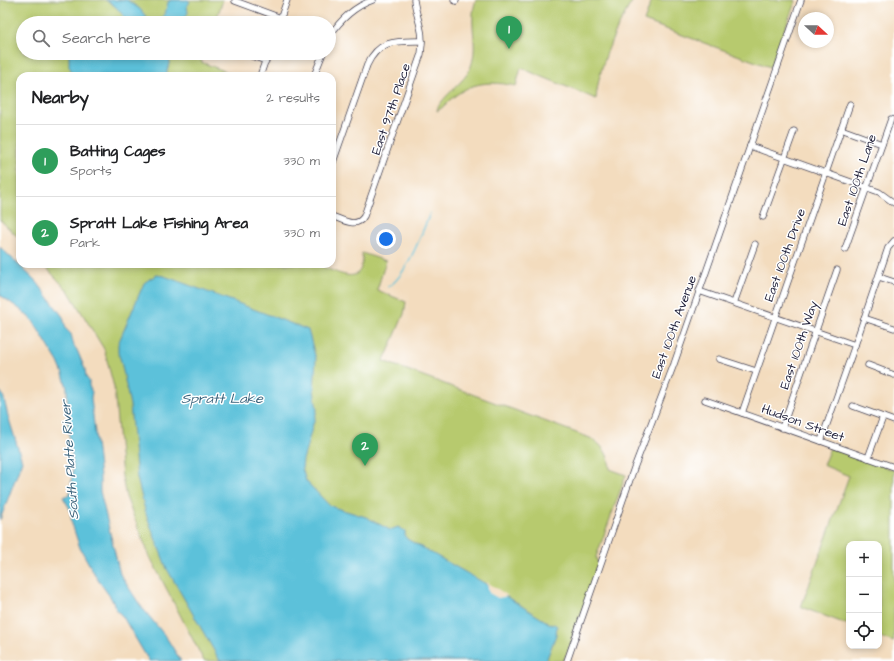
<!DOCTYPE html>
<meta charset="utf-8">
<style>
body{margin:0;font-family:"Architects Daughter",sans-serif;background:#f2f2f2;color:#202124}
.controls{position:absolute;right:12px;bottom:12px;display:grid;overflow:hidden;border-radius:8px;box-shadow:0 2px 6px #0003}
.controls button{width:36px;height:36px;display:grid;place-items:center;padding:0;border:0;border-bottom:1px solid #e0e0e0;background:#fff;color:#202124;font:20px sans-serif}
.compass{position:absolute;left:798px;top:12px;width:36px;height:36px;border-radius:50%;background:#fff;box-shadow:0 2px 6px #0003;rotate:111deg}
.you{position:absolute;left:386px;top:239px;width:14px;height:14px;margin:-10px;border:3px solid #fff;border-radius:50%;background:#1a73e8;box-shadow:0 0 0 6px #1a73e833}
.badge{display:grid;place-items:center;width:26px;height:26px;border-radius:50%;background:#db2777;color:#fff;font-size:13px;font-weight:700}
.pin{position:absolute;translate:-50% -33px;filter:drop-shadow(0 1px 2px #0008)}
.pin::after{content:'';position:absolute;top:21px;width:14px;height:12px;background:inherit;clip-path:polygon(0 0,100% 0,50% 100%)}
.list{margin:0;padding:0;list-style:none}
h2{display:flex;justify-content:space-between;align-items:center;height:52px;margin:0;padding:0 16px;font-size:17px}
h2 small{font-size:13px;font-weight:400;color:#757577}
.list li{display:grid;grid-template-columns:26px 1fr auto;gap:12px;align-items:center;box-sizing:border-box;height:72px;padding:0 16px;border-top:1px solid #e0e0e0}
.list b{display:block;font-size:15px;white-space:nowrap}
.list p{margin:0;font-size:13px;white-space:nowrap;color:#757577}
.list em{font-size:13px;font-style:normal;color:#757577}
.icon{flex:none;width:22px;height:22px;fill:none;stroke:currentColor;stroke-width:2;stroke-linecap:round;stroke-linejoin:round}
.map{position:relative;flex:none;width:894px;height:661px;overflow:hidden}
.search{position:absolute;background:#fff;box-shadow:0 2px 6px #0003;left:16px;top:16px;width:320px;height:44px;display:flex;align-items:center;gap:10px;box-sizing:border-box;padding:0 14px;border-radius:22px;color:#757577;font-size:15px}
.panel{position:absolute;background:#fff;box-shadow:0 2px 6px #0003;left:16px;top:72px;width:320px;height:196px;border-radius:12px}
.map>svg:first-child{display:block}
</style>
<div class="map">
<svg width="894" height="661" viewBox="0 0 894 661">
<rect width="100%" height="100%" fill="#fff"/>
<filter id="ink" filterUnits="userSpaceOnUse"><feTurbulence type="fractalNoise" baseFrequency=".025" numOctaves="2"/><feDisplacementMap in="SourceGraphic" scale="8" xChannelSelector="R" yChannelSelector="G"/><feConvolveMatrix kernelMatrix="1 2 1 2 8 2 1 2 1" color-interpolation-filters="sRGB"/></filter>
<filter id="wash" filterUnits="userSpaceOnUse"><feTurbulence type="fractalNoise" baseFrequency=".012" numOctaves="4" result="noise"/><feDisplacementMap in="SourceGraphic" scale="16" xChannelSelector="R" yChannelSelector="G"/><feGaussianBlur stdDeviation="0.9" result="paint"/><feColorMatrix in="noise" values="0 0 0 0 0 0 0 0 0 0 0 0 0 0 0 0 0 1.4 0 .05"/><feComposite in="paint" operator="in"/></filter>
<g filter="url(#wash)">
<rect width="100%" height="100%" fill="#f3dcbe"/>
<g fill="#b7ca6e" stroke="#6c7654">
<path d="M0 0H223L215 23H23V53H204L201 62 235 75V76H20V239L0 220Z"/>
<path d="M476 0H633C615 29 599 65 596 99L521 68 516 86C490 81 472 81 451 99 446 103 443 108 437 111 438 100 462 84 469 71 481 46 467 24 476 0Z"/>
<path d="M652 0H796L770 67 644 21Z"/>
<path d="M362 253 386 261 377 290 406 302 404 314 388 352 383 361 590 438C603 445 609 454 610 469L626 475 596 557 598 564 568 651 563 661H204L149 555 126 497 122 477 114 387 104 349 69 292 43 264H316C337 272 365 290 362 253Z"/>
<path d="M830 448 894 470V642L879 637V544H849V625L801 607 849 476 823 465Z"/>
</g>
<g fill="#5cc1da" stroke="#3f728a">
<path d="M105 0H127L140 9 151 23H128C122 13 115 4 105 0Z"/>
<path d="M171 0H188L190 2 187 6 188 13 180 23H158L165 14 168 2Z"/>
<path d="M69 53H114L117 56 126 58 149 53H169L170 60 167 71V76H74L69 66Z"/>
<path d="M0 247 37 282 63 317 66 329 71 334 74 346 77 350 85 369 86 377 89 381V386L92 392 91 398 100 477V491L120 574 140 605 166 637 181 661H149L123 617 116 609 111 598 98 580 80 548 72 524 70 509 63 497 70 494 73 466 68 427 67 388 63 374 58 362 33 321 21 310 0 295Z"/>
<path d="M157 275 164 276 235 302 308 330 316 359 314 390 317 410 303 460 302 468 306 481 328 504 333 507 366 517 390 530 398 527 405 531V536L407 539 486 584 552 625 554 624 557 626 556 635 546 661H220L167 569 146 514 137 478 130 405 121 361 118 353V344L144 283 151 278Z"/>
<path d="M0 391 3 395 8 416 22 461 0 520Z"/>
</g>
<path fill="#f3dcbe" d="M487 582 508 596 498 598 489 593Z"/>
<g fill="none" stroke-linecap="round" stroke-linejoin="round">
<path stroke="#5cc1da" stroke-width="1.5" d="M388 287C406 277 422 233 430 213"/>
</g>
</g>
<g filter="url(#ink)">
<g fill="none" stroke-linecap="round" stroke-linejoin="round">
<g stroke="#413e4f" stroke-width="7">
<g id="minor">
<path d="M454 0 456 1"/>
<path d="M235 1 281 18"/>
<path d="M279 23 287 0"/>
<path d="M329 37C340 20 353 7 373 0"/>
<path d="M243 53 266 61"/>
<path d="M260 76 268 53"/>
<path d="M314 76 323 53"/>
<path d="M841 129 882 144"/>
<path d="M750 146 879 192 894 203"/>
<path d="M332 165 367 65C379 39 397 41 422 41"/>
<path d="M332 216C343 220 357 229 364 216L421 54C425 31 417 21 414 0"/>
<path d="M763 217 794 131"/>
<path d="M845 249 891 119"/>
<path d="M879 277 894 282"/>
<path d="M699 291 855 345 888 248 894 241"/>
<path d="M734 303 755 244"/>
<path d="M864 318 894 328"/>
<path d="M719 359 756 371"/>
<path d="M868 365 894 375"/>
<path d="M705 400 894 467"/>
<path d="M853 406 894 421"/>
<path d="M742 413 850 104"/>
<path d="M782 428 837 270"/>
<path d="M821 441 855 345"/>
<path d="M868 458 883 417"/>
<path d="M567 661 634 468 674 364 801 0"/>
</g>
</g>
<use href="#minor" stroke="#fff" stroke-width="5.5"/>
</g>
</g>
<g text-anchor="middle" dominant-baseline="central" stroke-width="3" stroke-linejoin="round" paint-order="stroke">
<g font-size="13" fill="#22223b" stroke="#fff">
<text transform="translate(391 109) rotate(-71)">East 97th Place</text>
<text transform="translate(857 180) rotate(-71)">East 100th Lane</text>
<text transform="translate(785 255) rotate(-70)">East 100th Drive</text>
<text transform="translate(674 327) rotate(-70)">East 100th Avenue</text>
<text transform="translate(799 345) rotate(-71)">East 100th Way</text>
<text transform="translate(803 423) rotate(20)">Hudson Street</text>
</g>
<g font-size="14" font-style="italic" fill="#39627b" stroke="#fff">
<text x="222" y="399">Spratt Lake</text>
<text transform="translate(70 460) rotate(-94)">South Platte River</text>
</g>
</g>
</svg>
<div class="controls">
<button>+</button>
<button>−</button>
<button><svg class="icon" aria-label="locate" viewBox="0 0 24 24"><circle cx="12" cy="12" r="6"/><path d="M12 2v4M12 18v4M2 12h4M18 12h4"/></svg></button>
</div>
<svg class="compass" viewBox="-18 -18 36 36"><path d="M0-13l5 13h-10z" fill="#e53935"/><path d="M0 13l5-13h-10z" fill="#757577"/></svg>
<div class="you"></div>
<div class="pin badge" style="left:509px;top:49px;background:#2e9e5b">1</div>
<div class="pin badge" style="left:365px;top:466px;background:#2e9e5b">2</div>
<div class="search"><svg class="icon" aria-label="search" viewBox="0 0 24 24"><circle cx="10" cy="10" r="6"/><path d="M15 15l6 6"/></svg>Search here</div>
<section class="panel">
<h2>Nearby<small>2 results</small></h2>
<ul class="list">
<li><span class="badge" style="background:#2e9e5b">1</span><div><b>Batting Cages</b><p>Sports</p></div><em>330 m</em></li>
<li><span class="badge" style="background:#2e9e5b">2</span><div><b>Spratt Lake Fishing Area</b><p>Park</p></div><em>330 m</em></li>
</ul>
</section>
</div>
